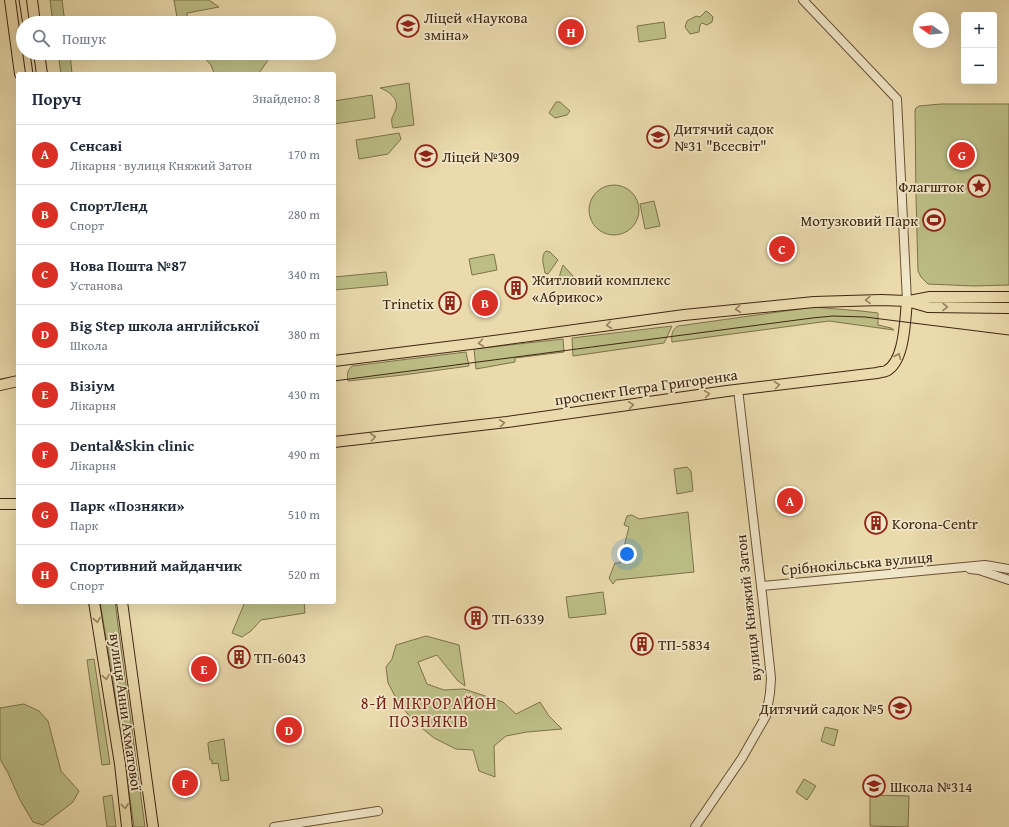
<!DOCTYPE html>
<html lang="uk">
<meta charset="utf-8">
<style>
body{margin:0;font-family:"Gentium Book Plus",serif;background:#f2f2f3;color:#1f2937}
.controls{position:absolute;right:12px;top:12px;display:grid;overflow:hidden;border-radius:4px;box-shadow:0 4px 16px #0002}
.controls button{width:36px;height:36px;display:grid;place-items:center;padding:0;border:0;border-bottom:1px solid #e0e1e3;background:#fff;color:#1f2937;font:20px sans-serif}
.compass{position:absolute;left:913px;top:12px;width:36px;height:36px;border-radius:50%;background:#fff;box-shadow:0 4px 16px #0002;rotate:284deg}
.you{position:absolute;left:627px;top:554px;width:14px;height:14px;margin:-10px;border:3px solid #fff;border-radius:50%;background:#1a73e8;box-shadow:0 0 0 6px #1a73e833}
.badge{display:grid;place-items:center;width:26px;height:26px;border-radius:50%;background:#d93025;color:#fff;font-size:13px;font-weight:700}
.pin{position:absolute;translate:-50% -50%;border:2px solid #fff;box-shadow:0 1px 4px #0006}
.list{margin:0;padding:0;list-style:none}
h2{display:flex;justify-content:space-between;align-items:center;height:52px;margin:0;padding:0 16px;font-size:17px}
h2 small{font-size:13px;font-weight:400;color:#747a83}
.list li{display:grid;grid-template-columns:26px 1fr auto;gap:12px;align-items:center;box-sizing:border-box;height:60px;padding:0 16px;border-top:1px solid #e0e1e3}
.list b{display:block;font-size:15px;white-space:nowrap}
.list p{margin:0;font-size:13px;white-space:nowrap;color:#747a83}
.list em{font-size:13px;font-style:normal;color:#747a83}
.icon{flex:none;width:22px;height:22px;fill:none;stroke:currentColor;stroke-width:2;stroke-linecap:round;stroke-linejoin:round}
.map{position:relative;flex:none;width:1009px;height:827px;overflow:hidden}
.search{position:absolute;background:#fff;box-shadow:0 4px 16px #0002;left:16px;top:16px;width:320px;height:44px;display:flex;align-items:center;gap:10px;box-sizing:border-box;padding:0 14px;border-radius:22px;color:#747a83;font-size:15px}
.panel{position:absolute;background:#fff;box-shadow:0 4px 16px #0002;left:16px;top:72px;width:320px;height:532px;border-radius:4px}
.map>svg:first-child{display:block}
</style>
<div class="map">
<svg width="1009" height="827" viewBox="0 0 1009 827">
<rect width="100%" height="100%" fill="#eadaac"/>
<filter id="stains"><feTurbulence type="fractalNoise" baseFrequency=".005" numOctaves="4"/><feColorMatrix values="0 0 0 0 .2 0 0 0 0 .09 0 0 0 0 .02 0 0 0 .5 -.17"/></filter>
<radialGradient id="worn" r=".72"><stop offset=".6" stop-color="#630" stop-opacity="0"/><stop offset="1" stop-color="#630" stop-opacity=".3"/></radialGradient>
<g fill="#bcbe86" stroke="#7e724c">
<path d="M50 0H62L65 23H53Z"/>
<path d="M174 0H209L219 7 187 13 188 23H178Z"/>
<path d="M706 11 709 13 713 17 712 22 707 25 702 23 700 25 699 32 690 34 685 27 687 21 696 16 700 17Z"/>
<path d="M664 22 666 38 639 42 637 26Z"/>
<path d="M58 53H70L72 74H61Z"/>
<path d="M197 53H273L259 73 260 74H214C212 63 206 59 197 53Z"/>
<path d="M409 83 414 125 393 128C392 125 391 120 392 118 393 115 395 112 396 109 399 98 388 91 380 88Z"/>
<path d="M372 95 375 118 334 124V101Z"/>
<path d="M556 102H560L570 111 567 115 555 118 549 113Z"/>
<path d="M941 104H1009V285L974 286 928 284 921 277 918 271 916 197 915 111 916 108 919 106Z"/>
<path d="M399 133 401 139 388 154 359 159 356 140Z"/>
<circle cx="614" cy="210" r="25"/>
<path d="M654 201 660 226 645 229 640 204Z"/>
<path d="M546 251 550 252 558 260 548 274 545 273C544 266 540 256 546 251Z"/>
<path d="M494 254 497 270 472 275 469 259Z"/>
<path d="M563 265 573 276 572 284 561 286C558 279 560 273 563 265Z"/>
<path d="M386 272 388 285 334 290V277Z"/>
<path d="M814 307 861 311 878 313V325L891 328 894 330 829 321 672 342C671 336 672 329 678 326Z"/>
<path d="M672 326 664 343 573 356 572 338Z"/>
<path d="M563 339 564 352 515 358V362L476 369 474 349Z"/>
<path d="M466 352 469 366 403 375 348 381C347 374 347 371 352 366Z"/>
<path d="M687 467 691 471 693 491 677 494 674 469Z"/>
<path d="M688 512 694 572 616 580 613 584 609 578 615 563H620L629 527 624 525 627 516 632 515 639 519Z"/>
<path d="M603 592 606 614 569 618 566 597Z"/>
<path d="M100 602H115L145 827H134L111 667Z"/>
<path d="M245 602H304L305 613 261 620 251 631 242 637 232 633Z"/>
<path d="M426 636 459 645 465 686 458 681 437 655 418 662 427 684 444 690 464 689 503 702 516 714 540 702 549 716 562 729 527 732 506 736 494 746 495 777 479 771 473 750 456 749 434 738 412 720 395 696 388 683 386 667 392 659 396 645Z"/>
<path d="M94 659 110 764 102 765 87 660Z"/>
<path d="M24 704 39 711 48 721 61 771 79 791 73 802 43 825 33 822 20 800 8 773 0 759V708Z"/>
<path d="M825 727 838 730 834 746 821 741Z"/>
<path d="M224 739 229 780 221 781 218 763 212 764V760H210L208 745V743L209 742Z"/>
<path d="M804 779 816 786 807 800 796 792Z"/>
<path d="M112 795 116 827H107L103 797Z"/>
<path d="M870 795 909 796 908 827 870 826Z"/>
</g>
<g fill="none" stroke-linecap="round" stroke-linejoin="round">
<g stroke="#6b5238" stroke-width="10">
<g id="minor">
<path d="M803 0 897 99 907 301"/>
<path d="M970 569 979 570 1009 580"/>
<path d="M761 586 985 565 1009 569"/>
<path d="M274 827 378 811"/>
<path d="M695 827 742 758 766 716 770 693 771 678 762 594 738 389"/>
</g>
</g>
<g stroke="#412511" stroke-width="12">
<g id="major">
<path d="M10 0 20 74"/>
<path d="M32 0 35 23"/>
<path d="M39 53 42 74"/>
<path d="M909 301 930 297H1009"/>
<path d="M334 361 471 344 684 315 814 302 881 300 907 301 928 307 1009 308"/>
<path d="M0 385 18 381"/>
<path d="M334 442 507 422 727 391 877 373C880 372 884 372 886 371 905 362 905 319 907 301"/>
<path d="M0 504H18"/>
<path d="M94 602 120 764 127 827"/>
<path d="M122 602 153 827"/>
</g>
</g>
<use href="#minor" stroke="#f1e7c9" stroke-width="8"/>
<use href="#major" stroke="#eadaac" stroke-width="10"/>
<g stroke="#412511" stroke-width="1">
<path d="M19 0 23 25"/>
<path d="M30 53 33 74"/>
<path d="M334 381 812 318 833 316 865 317 1009 335"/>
</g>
</g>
<defs><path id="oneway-chevron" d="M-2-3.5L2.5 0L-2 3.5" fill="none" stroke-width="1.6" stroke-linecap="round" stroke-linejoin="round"/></defs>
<g stroke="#96805e">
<use href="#oneway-chevron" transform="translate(868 300) rotate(178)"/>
<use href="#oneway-chevron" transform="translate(945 307) rotate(1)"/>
<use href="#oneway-chevron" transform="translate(738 309) rotate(174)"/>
<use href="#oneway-chevron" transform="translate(609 325) rotate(172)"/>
<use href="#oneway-chevron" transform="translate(481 343) rotate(172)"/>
<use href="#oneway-chevron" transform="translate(898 356) rotate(-67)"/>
<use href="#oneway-chevron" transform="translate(777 385) rotate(-7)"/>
<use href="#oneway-chevron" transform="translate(707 394) rotate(-8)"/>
<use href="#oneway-chevron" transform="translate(631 405) rotate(-8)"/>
<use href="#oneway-chevron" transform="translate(502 423) rotate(-7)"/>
<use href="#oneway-chevron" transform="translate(373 437) rotate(-7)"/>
<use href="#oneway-chevron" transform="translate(97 620) rotate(80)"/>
<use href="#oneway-chevron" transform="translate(106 677) rotate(81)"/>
<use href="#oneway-chevron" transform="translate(125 806) rotate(83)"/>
</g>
<defs>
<g id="school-ring" transform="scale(1.15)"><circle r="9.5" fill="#f1e7c9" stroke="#8f2418" stroke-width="1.5"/><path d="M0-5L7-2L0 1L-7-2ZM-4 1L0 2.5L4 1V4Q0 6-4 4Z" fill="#8f2418"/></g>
<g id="sight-ring" transform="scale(1.15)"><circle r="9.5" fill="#f1e7c9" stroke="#8f2418" stroke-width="1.5"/><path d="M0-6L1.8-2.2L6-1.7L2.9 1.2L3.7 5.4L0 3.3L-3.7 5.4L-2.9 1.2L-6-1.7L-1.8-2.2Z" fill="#8f2418"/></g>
<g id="stadium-ring" transform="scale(1.15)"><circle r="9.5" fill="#f1e7c9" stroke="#8f2418" stroke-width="1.5"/><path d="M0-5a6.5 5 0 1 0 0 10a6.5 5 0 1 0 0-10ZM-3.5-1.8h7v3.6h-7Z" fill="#8f2418"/></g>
<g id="building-ring" transform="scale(1.15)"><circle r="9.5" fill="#f1e7c9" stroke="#8f2418" stroke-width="1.5"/><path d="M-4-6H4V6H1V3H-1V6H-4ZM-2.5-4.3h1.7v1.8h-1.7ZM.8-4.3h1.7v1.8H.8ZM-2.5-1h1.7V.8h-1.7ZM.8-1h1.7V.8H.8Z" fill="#8f2418"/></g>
</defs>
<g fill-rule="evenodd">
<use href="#school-ring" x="408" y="26"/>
<use href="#school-ring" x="658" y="137"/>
<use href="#school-ring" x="426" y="156"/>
<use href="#sight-ring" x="979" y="186"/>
<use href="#stadium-ring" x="934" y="220"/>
<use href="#building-ring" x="516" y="288"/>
<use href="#building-ring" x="450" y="303"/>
<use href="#building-ring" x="876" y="523"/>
<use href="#building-ring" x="476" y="618"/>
<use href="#building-ring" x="642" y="644"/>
<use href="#building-ring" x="239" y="657"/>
<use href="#school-ring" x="900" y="708"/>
<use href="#school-ring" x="874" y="786"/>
</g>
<g text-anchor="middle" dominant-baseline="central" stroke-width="3.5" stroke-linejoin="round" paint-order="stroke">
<g font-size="15" fill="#412511" stroke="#f1e7c9" text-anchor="start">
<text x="424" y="17">Ліцей «Наукова<tspan x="424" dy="17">зміна»</tspan></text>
<text x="674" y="128">Дитячий садок<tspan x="674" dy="17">№31 "Всесвіт"</tspan></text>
<text x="442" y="156">Ліцей №309</text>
<text x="964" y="186" text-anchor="end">Флагшток</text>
<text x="918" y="220" text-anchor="end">Мотузковий Парк</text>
<text x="532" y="279">Житловий комплекс<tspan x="532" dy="17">«Абрикос»</tspan></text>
<text x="434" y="303" text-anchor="end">Trinetix</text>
<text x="892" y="523">Korona-Centr</text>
<text x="492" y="618">ТП-6339</text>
<text x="658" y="644">ТП-5834</text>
<text x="254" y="657">ТП-6043</text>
<text x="884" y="708" text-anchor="end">Дитячий садок №5</text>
<text x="890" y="786">Школа №314</text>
</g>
<g font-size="15" fill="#412511" stroke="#f1e7c9">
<text transform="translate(646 387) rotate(-8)">проспект Петра Григоренка</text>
<text transform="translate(857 563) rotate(-5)">Срібнокільська вулиця</text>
<text transform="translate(748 608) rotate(-96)">вулиця Княжий Затон</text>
<text transform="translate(126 712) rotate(82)">вулиця Анни Ахматової</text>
</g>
<g font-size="16" letter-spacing="1" fill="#7a1f14" stroke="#f1e7c9">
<text x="429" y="703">8-Й МІКРОРАЙОН<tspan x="429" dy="18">ПОЗНЯКІВ</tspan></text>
</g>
</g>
<rect width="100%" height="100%" filter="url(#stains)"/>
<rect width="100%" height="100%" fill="url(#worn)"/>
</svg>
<div class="controls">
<button>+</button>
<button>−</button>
</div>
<svg class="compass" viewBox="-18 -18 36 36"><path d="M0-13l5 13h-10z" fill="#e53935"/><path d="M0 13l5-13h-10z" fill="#747a83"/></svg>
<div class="you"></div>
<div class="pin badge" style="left:790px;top:501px">A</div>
<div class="pin badge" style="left:485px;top:303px">B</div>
<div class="pin badge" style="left:782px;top:249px">C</div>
<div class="pin badge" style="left:289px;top:730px">D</div>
<div class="pin badge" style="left:204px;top:669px">E</div>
<div class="pin badge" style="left:185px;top:783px">F</div>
<div class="pin badge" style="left:962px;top:155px">G</div>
<div class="pin badge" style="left:571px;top:32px">H</div>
<div class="search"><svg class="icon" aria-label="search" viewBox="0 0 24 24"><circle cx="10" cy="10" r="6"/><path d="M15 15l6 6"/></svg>Пошук</div>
<section class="panel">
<h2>Поруч<small>Знайдено: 8</small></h2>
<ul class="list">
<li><span class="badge">A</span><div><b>Сенсаві</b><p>Лікарня · вулиця Княжий Затон</p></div><em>170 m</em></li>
<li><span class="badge">B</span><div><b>СпортЛенд</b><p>Спорт</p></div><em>280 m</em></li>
<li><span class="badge">C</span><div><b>Нова Пошта №87</b><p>Установа</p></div><em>340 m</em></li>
<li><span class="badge">D</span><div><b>Big Step школа англiйськоï</b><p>Школа</p></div><em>380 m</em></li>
<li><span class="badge">E</span><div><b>Візіум</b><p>Лікарня</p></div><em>430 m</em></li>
<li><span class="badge">F</span><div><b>Dental&amp;Skin clinic</b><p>Лікарня</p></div><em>490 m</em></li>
<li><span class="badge">G</span><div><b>Парк «Позняки»</b><p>Парк</p></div><em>510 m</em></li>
<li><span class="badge">H</span><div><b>Спортивний майданчик</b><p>Спорт</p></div><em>520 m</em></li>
</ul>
</section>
</div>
